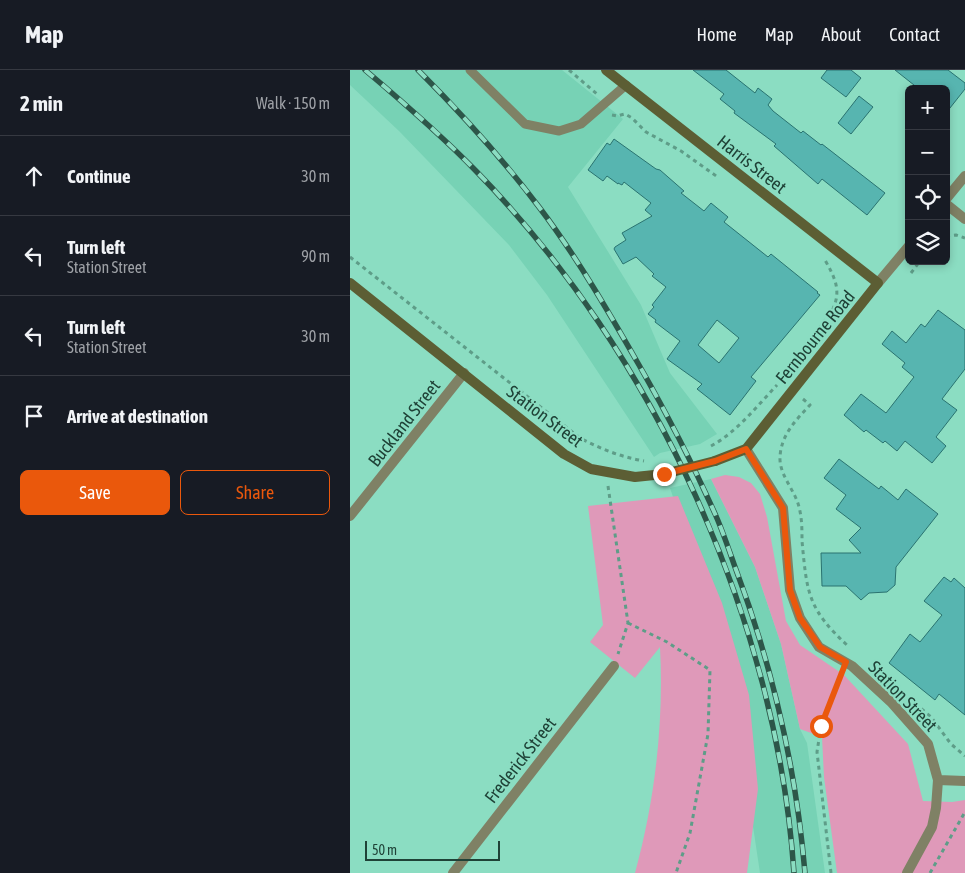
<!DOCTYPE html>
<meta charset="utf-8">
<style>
body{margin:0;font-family:"Asap Condensed",sans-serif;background:#242831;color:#f1f3f6}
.controls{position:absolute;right:15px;top:15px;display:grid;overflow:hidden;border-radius:8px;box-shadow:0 2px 8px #0003}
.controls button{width:45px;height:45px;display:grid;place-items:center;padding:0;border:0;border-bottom:1px solid #363941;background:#171b24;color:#f1f3f6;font:25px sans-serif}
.scale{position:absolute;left:15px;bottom:12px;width:135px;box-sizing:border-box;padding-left:5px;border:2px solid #1f4237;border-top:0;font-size:14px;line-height:18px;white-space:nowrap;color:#1f4237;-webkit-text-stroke:4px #8bddc2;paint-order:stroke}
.stop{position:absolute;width:15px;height:15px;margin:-11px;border:4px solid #ea580c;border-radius:50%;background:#fff}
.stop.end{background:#ea580c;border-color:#fff;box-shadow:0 1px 5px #0008}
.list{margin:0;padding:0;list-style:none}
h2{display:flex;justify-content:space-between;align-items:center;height:65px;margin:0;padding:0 20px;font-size:21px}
h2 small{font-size:16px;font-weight:400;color:#9ea1a6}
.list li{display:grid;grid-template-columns:32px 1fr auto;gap:15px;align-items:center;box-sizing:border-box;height:80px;padding:0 20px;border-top:1px solid #363941}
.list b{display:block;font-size:19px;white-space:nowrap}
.list p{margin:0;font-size:16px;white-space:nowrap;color:#9ea1a6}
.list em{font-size:16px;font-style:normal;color:#9ea1a6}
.actions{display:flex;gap:10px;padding:15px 20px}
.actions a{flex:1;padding:11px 0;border:1px solid #ea580c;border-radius:8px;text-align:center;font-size:18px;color:#ea580c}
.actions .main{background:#ea580c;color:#fff}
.icon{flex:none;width:28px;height:28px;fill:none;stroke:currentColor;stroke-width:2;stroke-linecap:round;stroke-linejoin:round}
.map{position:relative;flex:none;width:615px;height:803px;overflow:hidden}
header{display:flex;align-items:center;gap:30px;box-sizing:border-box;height:70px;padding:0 25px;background:#171b24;border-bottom:1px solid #363941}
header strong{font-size:24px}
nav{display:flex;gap:28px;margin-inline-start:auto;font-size:18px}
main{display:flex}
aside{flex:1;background:#171b24}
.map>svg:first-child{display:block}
</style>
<header>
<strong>Map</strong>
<nav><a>Home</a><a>Map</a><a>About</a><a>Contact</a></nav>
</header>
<main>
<aside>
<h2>2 min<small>Walk · 150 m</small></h2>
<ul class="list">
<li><svg class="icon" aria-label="ahead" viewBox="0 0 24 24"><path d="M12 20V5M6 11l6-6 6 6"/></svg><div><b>Continue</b></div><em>30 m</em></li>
<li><svg class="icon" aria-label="left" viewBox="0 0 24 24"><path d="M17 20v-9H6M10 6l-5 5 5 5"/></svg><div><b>Turn left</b><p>Station Street</p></div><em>90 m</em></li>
<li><svg class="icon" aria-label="left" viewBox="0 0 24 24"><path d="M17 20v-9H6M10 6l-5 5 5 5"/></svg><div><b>Turn left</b><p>Station Street</p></div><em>30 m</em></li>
<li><svg class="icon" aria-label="arrive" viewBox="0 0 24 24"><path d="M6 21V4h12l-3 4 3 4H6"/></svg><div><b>Arrive at destination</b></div></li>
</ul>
<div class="actions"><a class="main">Save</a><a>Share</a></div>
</aside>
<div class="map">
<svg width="615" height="803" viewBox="0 0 615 803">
<rect width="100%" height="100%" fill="#8bddc2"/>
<g fill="#77d2b5">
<path d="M0 0H212L273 49 218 117 291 235 320 303 367 364 350 374 310 383 304 387 197 225 159 175 49 61 0 15Z"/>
<path d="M361 409 405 497 431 574 450 659 457 673 475 803H410L385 636 365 552 320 418Z"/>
</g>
<g fill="#df99b9">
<path d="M375 405 389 407 401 413 410 424 417 447 436 551 450 575 494 605 558 674 573 731 602 732 615 730V803H487L474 707 472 667 450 659 431 574 405 497 361 409Z"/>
<path d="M328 426 372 533 399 625 408 719 397 803H285C305 730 314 653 310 577L285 608 240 572 253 555 238 436Z"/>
</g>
<g fill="#57b5b0" stroke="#2a7370" fill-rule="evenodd">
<path d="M343 0H376L405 23 408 18 422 29 418 35 423 41 451 63 453 61 471 75 472 74 535 123 517 145 472 109 468 114 424 76 426 74 384 43 385 41 370 29 374 24Z"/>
<path d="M477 0H501L511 8 496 27 471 8Z"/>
<path d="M545 0H598L615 13V19L596 43V19H569Z"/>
<path d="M509 26 523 37 501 64 488 53Z"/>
<path d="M264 69 306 99 310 100 334 121 331 123 354 141 361 133 378 147 374 152 418 187 421 184 468 222 467 223 470 225 401 307 406 311 380 345 347 319 352 314 317 289 330 271 305 252 306 250 298 244 304 237 302 235 316 217 302 206 304 204 286 187 273 194 264 179 265 177 276 170 272 163 302 146 295 140 301 133 274 112 272 115 268 113V114L257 106 253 111 238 100 257 73 260 75ZM367 250 389 268 369 293 348 275Z"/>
<path d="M588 240 615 260V299L592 329 607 340 586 367 596 376 582 393 555 371 547 381 535 371 533 373 516 360 514 362 494 345 511 324 536 343 564 307 552 297 555 293 532 274 542 261 556 273 571 254 575 257Z"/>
<path d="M489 389 529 419 531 416 548 430 556 419 588 444 546 497 545 515 537 522 519 523 511 530 496 516H472L471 483H511L499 470 511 458 486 439 496 425 474 408Z"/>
<path d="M594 507 601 512 604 508 615 518V645L589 624 585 630 539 593 560 564 570 572 592 545 574 531Z"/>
</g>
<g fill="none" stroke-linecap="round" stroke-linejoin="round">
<g stroke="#5e9d88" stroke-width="3" stroke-dasharray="4 4" stroke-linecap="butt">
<path d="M219 0 247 24"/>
<path d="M262 45 267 46 275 44 282 48 296 62 331 81 369 108"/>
<path d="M596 166 606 165 615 168"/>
<path d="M0 187 230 368C251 379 271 387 294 391"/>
<path d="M561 203 570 191"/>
<path d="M440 298 482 241C492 221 485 208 475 190"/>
<path d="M453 329 460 335C446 350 431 365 430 387 429 405 445 420 449 437 452 448 452 460 452 471 457 524 458 539 498 576"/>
<path d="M361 376C387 362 407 336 427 315"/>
<path d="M258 416 278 553 268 584"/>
<path d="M278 553 317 572 360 600 358 664 340 763 326 803"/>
<path d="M553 623 581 647 601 674 615 686"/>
<path d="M481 803 467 682 471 656 491 604"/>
<path d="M580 803 615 742"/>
</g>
<path stroke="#7f8165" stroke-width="9" d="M120 0 175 54 209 61 231 54 276 15"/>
<g stroke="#7f8165" stroke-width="10">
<path d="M596 129 615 106"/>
<path d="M596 134 615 149"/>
<path d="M528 213 559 176"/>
<path d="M396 379 433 438 440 520 450 548 469 577 502 596 541 632 578 674 588 710 615 711"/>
<path d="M0 446 114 303"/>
<path d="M103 803 264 596"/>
<path d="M557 803 582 757 586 738 588 710"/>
</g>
<g stroke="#5c5e34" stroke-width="10">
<path d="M256 0 528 213 396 379 365 391"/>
<path d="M0 213 214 384 241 399 285 407 314 404"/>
</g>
<g stroke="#2d5649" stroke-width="5.5">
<g id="rail">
<path d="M15 0C54 33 91 65 126 101 304 283 427 550 444 803"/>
<path d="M68 0C111 43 152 88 189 137 227 187 258 241 289 295 317 344 343 394 366 446 373 462 379 480 385 497 422 595 446 698 455 803"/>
</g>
</g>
<use href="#rail" stroke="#8bddc2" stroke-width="4" stroke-dasharray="11" stroke-linecap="butt"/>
<path stroke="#5c5e34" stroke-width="10" d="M314 404 365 391"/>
</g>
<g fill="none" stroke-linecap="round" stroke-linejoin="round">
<path stroke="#ea580c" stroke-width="6" d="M314 404 365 391 396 379 433 438 440 520 450 548 470 577 496 592 471 656"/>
</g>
<g text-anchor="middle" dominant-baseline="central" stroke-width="4.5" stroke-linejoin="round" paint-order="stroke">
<g font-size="18" fill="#1f4237" stroke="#8bddc2">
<text transform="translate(402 94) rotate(38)">Harris Street</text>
<text transform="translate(465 267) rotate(-51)">Fernbourne Road</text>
<text transform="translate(195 346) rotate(37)">Station Street</text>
<text transform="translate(54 353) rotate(-52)">Buckland Street</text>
<text transform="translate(553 626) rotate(46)">Station Street</text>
<text transform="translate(170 690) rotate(-52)">Frederick Street</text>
</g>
</g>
</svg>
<div class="controls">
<button>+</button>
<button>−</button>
<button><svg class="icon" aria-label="locate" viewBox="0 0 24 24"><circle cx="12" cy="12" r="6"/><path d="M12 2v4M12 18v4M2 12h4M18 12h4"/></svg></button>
<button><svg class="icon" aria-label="layers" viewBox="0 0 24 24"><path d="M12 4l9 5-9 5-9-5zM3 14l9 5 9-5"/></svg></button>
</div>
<div class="scale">50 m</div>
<div class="stop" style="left:471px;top:656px"></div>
<div class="stop end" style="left:314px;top:404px"></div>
</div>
</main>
